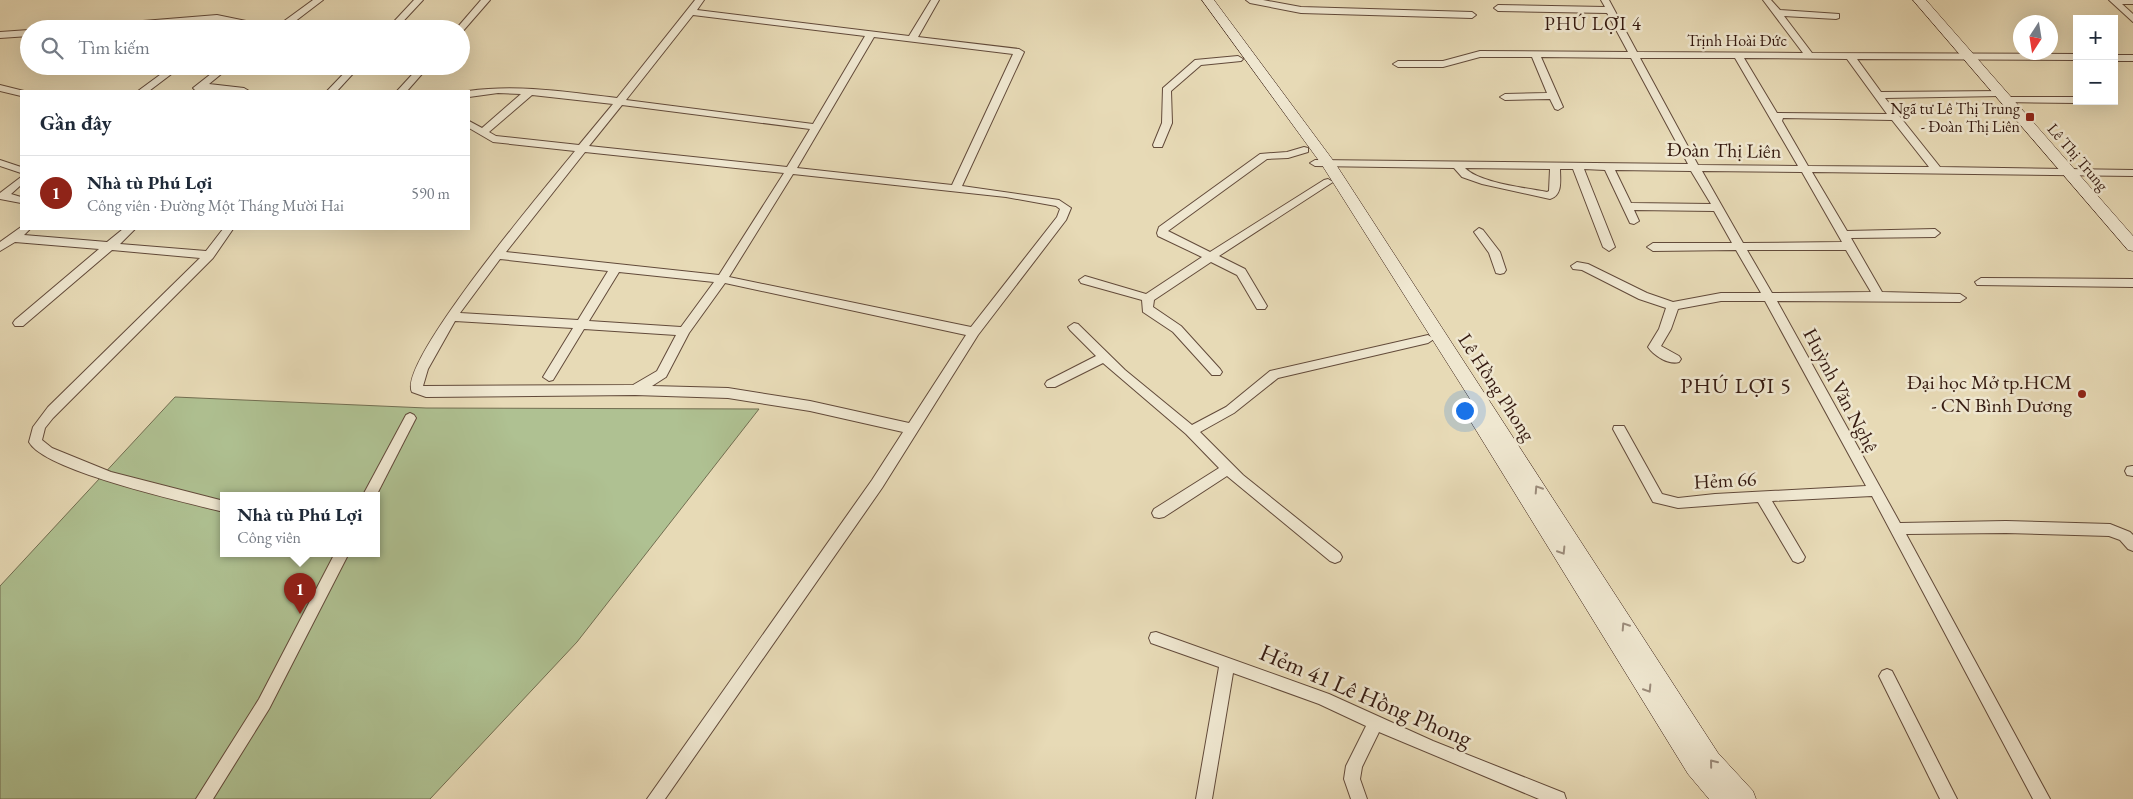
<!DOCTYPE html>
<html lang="vi">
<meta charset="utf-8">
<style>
body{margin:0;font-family:"EB Garamond",serif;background:#f6f6f7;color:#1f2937}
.controls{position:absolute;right:15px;top:15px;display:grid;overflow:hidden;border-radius:0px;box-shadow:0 5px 20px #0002}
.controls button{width:45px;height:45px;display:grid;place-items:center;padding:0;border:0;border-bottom:1px solid #e0e1e3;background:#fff;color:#1f2937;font:25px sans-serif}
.compass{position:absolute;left:2013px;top:15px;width:45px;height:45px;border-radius:50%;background:#fff;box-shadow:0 5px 20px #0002;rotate:192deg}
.you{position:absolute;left:1464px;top:410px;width:18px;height:18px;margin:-12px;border:4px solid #fff;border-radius:50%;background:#1a73e8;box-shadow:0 0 0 8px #1a73e833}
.badge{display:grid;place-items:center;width:32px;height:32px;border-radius:50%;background:#8f2418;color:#fff;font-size:16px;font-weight:700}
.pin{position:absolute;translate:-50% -41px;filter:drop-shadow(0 1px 2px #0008)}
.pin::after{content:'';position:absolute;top:26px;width:18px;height:15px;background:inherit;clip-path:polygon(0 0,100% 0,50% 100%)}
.popup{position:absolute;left:220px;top:492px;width:160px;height:65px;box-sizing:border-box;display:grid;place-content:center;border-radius:0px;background:#fff;filter:drop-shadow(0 1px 4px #0005);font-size:16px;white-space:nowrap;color:#747a83}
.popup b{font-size:19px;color:#1f2937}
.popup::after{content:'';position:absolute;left:50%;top:100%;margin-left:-10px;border:10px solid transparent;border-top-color:#fff}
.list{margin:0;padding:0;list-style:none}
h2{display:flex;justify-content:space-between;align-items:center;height:65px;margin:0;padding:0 20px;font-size:21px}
h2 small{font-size:16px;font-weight:400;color:#747a83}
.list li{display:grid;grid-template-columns:32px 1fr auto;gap:15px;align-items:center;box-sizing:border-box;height:75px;padding:0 20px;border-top:1px solid #e0e1e3}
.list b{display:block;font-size:19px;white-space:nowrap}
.list p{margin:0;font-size:16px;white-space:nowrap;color:#747a83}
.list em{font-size:16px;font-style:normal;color:#747a83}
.icon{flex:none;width:28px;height:28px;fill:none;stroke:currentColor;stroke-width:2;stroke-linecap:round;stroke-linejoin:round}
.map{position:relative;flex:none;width:2133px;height:799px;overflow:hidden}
.search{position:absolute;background:#fff;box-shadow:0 5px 20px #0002;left:20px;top:20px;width:450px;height:55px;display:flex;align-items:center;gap:12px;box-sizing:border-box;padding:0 18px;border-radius:28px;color:#747a83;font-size:19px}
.panel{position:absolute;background:#fff;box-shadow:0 5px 20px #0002;left:20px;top:90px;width:450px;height:140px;border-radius:0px}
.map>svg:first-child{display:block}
</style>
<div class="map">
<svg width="2133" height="799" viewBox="0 0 2133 799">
<rect width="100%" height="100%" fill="#e7dab6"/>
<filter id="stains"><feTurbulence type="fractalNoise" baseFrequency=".004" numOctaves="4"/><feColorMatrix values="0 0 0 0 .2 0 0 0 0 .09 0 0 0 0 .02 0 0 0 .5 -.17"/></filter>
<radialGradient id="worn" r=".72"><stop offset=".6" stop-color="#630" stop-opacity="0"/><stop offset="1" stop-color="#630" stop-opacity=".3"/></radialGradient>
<path fill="#afc192" stroke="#726e51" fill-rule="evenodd" d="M175 397 426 408 759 409 577 642 430 799H0V586ZM224 495H376V553H224Z"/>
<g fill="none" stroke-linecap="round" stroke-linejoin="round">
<g stroke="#624a3a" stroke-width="2">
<g id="street">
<path d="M313 0H323L285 29H259L217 21 117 29H77L81 26 217 15 276 27Z"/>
<path d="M414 0H423L396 29H387Z"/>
<path d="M481 0H490L463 31 456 29Z"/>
<path d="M695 0H704L697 10 909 36 931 0H939L918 37 1019 49 1024 52 962 186 1059 200 1071 208 1066 220 978 335 882 488 665 799H647L872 480 903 432 810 411 728 398 635 395 426 397 412 392C396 363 551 181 575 151L493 142 469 128V121L482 128 521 94 498 93 469 97 468 91C518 84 567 92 617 98ZM693 15 865 36 813 124 626 100ZM874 37 1013 54 952 185 797 168ZM532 95 613 104 579 145 496 136 489 132ZM622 105 810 129 787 167 589 146ZM585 152 784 173 719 275 506 252ZM793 174 1006 197 1056 206 1060 209 1057 217 971 327 729 277ZM500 259 608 271 578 320 460 313ZM619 272 714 282 681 327 589 321ZM725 283 966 335 909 423 810 401 728 388 652 386 666 377 689 333ZM455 321 573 328 543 377 549 381 553 380 584 329 676 335 657 371 633 385 423 386 428 369Z"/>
<path d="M1246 0H1263L1301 7 1472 12 1476 15 1472 18 1301 13 1250 3Z"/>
<path d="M1601 0H1609L1637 52 1803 53 1763 0H1771L1780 10 1839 14V18L1836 19 1784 16 1812 53 2077 54V60L1857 59 1881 92 2003 91V95L2000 96 1885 98 1940 167 2133 170V176L1812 172 1847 231 1935 229 1940 233 1935 237 1851 238 1882 292 1960 294 1966 298 1960 302 1777 301 1900 523 2006 521 2110 524 2130 532 2133 535V551L2128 549 2120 540 2109 536 2006 533 1906 534 2050 799H2033L1872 496 1772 501 1805 557 1803 561 1798 563 1793 561 1758 502 1678 508 1653 502 1613 429 1614 426H1624L1662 494 1678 498 1715 494 1866 486 1765 301H1721L1678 309 1671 329 1661 346 1679 356 1681 359 1679 362C1669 365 1654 356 1648 347L1659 329 1666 308 1639 299 1582 270 1573 269 1571 266 1577 262 1588 264 1647 293 1673 302 1721 293H1761L1736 250 1653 251 1647 247 1653 243H1732L1714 211 1634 210 1639 221 1634 224 1630 223 1605 170 1584 169 1615 247 1609 251 1603 247 1573 169H1560C1560 180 1563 195 1550 199L1482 184 1462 177 1454 168 1315 166 1310 163 1315 160 1688 164 1631 58 1541 57 1563 107 1558 110 1555 109 1550 99 1505 100 1500 97 1505 94 1547 93 1532 57H1480L1443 67H1398L1393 64 1398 61H1443L1480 51 1628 52 1607 13 1498 11 1494 8 1498 5 1605 7ZM1640 58H1735L1798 166 1698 165ZM1744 58 1847 59 1887 114 1777 113ZM1783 118 1892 120 1929 167 1808 166 1782 121ZM1465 168 1550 169 1549 191 1547 192C1527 188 1479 183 1465 168ZM1615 170 1691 171 1711 204 1631 203ZM1702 171 1802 172 1842 242 1743 243ZM1747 250H1846L1871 292 1772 293Z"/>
<path d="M2109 0H2133V4H2122L2133 14V22Z"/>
<path d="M29 30V36L0 38V32Z"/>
<rect x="2114" y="55" width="19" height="6"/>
<path d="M1238 56 1243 59 1241 61 1201 65 1171 91 1172 123 1162 147H1154L1153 145 1162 123 1163 88 1195 60Z"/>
<path d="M172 66H182L149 91H138Z"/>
<path d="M221 66H231L209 84 244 88 249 91 195 90 193 88Z"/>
<path d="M351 66H360L337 91H327Z"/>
<path d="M420 66H429L407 91H397Z"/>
<path d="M0 85 24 91H25H21V96L0 91Z"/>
<path d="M2006 97H2077V101H2081L2077 103 2003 102 2001 100Z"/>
<path d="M1304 147 1308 148V152L1288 158 1267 159 1168 231 1210 252 1324 180 1328 179 1333 182 1219 256 1245 269 1267 306 1265 309H1257L1237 275 1211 262 1154 300 1153 307 1181 326 1220 369 1222 372 1220 375H1212L1173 332 1143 312 1142 300 1081 283 1079 280 1085 276 1146 294 1202 257 1158 236 1157 233 1159 227 1260 154 1287 152Z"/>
<path d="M0 160 21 167V173L0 166Z"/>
<path d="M21 177V185L11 194 21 197V203L0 199V193Z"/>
<path d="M21 227V229H30L24 235 107 242 123 229H135L120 244 206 251 223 229H233L213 258 53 418 45 428 42 440 52 448 111 472 224 501V512C188 503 44 471 29 442L33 427 48 407 200 258 112 250 23 326H15L13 323 15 320 99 249 15 242 0 251V242Z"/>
<path d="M1479 228 1483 230 1500 252 1506 270 1504 273 1500 274 1496 273 1489 253 1474 232Z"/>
<path d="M1981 278 2133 279V287L1977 285 1975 282Z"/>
<path d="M1074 323 1078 324 1125 370 1192 425 1226 407 1270 371 1428 335 1434 339 1428 343 1278 378 1234 413 1200 432 1243 475 1340 553 1342 557 1340 561 1335 563 1330 561 1227 476 1164 517 1159 518 1154 517 1152 513 1154 509 1219 468 1186 434 1103 363 1055 387H1047L1045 384 1047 381 1096 356 1070 330 1068 327Z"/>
<path d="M410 413 414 415 416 418 376 496 363 495 406 415Z"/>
<path d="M2132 466H2133V476L2127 475 2125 471 2127 467Z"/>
<path d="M335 553H349L269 709 213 799H196L259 699Z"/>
<path d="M1156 632 1329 694 1433 741 1564 793 1566 799H1539L1379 732 1362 767 1360 779 1367 799H1351L1344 779 1346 766 1366 726 1319 704 1233 673 1212 799H1196L1219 667 1151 643 1149 638 1151 633Z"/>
<path d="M1887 669 1892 671 1957 799H1940L1879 676 1882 671Z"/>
</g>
</g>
<g stroke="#351a10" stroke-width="1">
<g id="secondary">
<path d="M1202 0H1214L1335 163 1718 753 1753 791 1756 799H1709L1688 774 1471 422 1468 417 1471 412 1477 410 1322 165Z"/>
<path d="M1913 0H1926L2133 236V251L2128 250Z"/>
</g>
</g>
<use href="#street" fill="#efe7d0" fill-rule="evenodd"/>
<use href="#secondary" fill="#efe7d0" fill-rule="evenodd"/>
</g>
<defs><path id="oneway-chevron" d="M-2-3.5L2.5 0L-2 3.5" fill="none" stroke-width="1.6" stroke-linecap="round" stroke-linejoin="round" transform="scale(1.25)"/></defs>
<g stroke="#9b8b7a">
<use href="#oneway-chevron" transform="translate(1538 489) rotate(-123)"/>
<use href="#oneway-chevron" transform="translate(1562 551) rotate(58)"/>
<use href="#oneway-chevron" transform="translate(1625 626) rotate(-123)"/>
<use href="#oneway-chevron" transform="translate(1648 689) rotate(58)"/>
<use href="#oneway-chevron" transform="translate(1713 763) rotate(-129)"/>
</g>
<g fill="#8f2418" stroke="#efe7d0" stroke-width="2">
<rect x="2025" y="112" width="10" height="10" rx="2.5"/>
<circle cx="2082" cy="394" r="5"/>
</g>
<g text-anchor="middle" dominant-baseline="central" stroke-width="5" stroke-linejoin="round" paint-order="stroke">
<g font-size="16" fill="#351a10" stroke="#efe7d0">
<text x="1737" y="40">Trịnh Hoài Đức</text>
<text transform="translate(2078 157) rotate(49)">Lê Thị Trung</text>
</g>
<g font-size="16" fill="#351a10" stroke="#efe7d0" text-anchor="end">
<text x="2020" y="108">Ngã tư Lê Thị Trung<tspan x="2020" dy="18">- Đoàn Thị Liên</tspan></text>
</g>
<g font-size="19" letter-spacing="1" fill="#351a10" stroke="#efe7d0">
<text x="1593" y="23">PHÚ LỢI 4</text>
</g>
<g font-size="20" fill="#351a10" stroke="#efe7d0">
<text transform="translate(1724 150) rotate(1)">Đoàn Thị Liên</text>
<text transform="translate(1497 387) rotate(57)">Lê Hồng Phong</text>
<text transform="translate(1841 390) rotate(62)">Huỳnh Văn Nghệ</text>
<text transform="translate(1725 480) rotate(-3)">Hẻm 66</text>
</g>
<g font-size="20" fill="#351a10" stroke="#efe7d0" text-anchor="end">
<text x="2072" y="382">Đại học Mở tp.HCM<tspan x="2072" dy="23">- CN Bình Dương</tspan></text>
</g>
<g font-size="22" letter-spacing="1" fill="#351a10" stroke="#efe7d0">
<text x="1736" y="385">PHÚ LỢI 5</text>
</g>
<g font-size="24" fill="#351a10" stroke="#efe7d0">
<text transform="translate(1366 695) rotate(23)">Hẻm 41 Lê Hồng Phong</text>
</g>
</g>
<rect width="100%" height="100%" filter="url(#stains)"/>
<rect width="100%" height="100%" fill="url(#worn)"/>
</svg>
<div class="controls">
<button>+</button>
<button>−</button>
</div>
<svg class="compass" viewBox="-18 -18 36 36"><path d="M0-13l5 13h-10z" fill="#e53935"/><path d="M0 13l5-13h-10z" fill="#747a83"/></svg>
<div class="you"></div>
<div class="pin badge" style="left:300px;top:614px">1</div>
<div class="popup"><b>Nhà tù Phú Lợi</b>Công viên</div>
<div class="search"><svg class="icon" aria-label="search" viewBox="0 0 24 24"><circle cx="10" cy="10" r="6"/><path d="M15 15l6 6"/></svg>Tìm kiếm</div>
<section class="panel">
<h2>Gần đây<small></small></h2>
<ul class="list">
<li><span class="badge">1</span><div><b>Nhà tù Phú Lợi</b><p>Công viên · Đường Một Tháng Mười Hai</p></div><em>590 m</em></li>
</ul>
</section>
</div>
